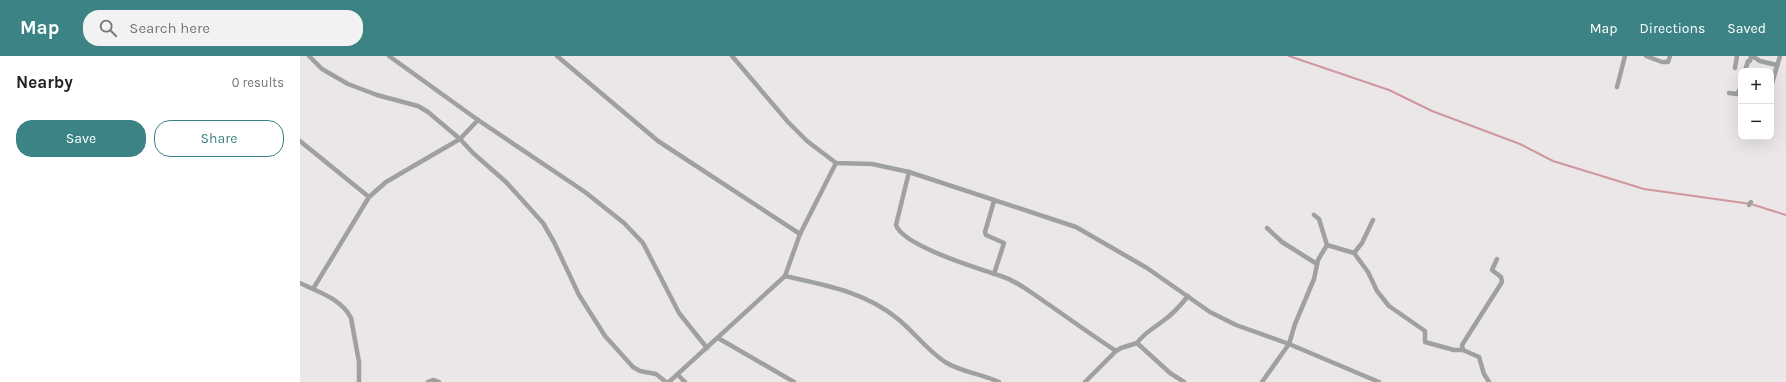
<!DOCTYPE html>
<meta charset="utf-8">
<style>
body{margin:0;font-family:Karla,sans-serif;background:#f2f2f2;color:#202124}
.controls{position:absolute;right:12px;top:12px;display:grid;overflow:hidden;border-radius:8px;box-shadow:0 4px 16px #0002}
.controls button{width:36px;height:36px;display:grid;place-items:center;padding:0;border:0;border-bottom:1px solid #e0e0e0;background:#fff;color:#202124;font:20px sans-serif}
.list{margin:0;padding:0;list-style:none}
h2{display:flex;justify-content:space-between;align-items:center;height:52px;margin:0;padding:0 16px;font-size:17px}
h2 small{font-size:13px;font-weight:400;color:#757577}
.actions{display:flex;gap:8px;padding:12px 16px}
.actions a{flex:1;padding:9px 0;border:1px solid #3b8384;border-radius:16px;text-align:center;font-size:14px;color:#3b8384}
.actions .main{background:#3b8384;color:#fff}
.icon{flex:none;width:22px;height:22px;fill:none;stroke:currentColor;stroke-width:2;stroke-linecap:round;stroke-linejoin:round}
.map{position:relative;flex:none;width:1486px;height:326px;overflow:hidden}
header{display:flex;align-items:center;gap:24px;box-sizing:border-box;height:56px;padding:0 20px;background:#3b8384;color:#fff}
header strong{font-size:19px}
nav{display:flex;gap:22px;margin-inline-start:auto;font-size:14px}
.search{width:280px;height:36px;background:#f2f2f2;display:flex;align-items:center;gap:10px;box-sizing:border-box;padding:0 14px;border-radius:16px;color:#757577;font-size:15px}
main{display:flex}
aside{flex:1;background:#fff}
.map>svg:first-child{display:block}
</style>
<header>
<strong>Map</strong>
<div class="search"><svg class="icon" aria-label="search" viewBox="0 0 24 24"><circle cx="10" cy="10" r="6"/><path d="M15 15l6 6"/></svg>Search here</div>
<nav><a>Map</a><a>Directions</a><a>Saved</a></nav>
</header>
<main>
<aside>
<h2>Nearby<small>0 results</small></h2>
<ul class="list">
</ul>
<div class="actions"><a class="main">Save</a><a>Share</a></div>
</aside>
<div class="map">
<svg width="1486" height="326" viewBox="0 0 1486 326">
<rect width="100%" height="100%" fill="#ebe6e7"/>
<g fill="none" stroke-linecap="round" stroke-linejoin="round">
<path stroke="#d1969e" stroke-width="2" d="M989 0 1089 34 1132 55 1220 88 1253 105 1344 133 1451 148 1486 159"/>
<g stroke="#9fa1a1" stroke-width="4.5">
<path d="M9 0 22 13 48 28 77 39 118 50 128 56 160 83 173 97 206 126 243 167 254 186 279 239 305 280 333 311 340 315 356 318 366 326"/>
<path d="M89 0 178 64 285 136 324 167 343 187 379 257 407 292"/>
<path d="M257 0 358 85 500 178"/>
<path d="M432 0 488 66 507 85 536 107 572 108 609 116 776 171 847 212 910 256 936 269 989 288 1079 326"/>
<path d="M1346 0 1362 6H1368L1370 0"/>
<path d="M1452 0 1460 5 1477 9"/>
<path d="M1435 12 1437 0"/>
<path d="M1445 15 1448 5H1450L1451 0"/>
<path d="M1317 31 1325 0"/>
<path d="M1471 31 1480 0"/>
<path d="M1429 37 1437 38 1441 31"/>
<path d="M0 85 69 141"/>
<path d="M609 116 596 169C603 190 680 213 701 220 719 226 733 238 748 248 771 264 793 280 816 295"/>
<path d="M1449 149 1451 146"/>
<path d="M1014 159 1019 163 1027 189 1054 197 1068 216 1077 235 1089 250 1125 275V286L1154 294H1163"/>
<path d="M967 172 982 186 1017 208"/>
<path d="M1054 197 1062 187 1073 164"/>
<path d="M694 218 704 187 686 179 685 176 694 145"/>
<path d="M485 220C525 229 566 236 598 263 614 276 627 294 645 306 661 316 682 318 699 326"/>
<path d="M0 227C18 236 42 243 51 262L59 306V326"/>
<path d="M13 233 69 141 86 126 160 83 178 64"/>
<path d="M418 282 494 326"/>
<path d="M837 287 870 317 884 326"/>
<path d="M378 319 385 326"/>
<path d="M128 326 134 324 139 326"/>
<path d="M369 326 485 220 500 178 536 107"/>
<path d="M785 326 816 295 821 292 837 287C844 277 854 272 863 265 873 258 881 249 888 240"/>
<path d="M962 326 989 288 995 268 1014 223 1018 204 1027 189"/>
<path d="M1189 326 1184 318 1179 301 1163 294 1162 289 1202 226 1201 221 1192 214 1197 203"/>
</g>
</g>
</svg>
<div class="controls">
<button>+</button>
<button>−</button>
</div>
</div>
</main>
